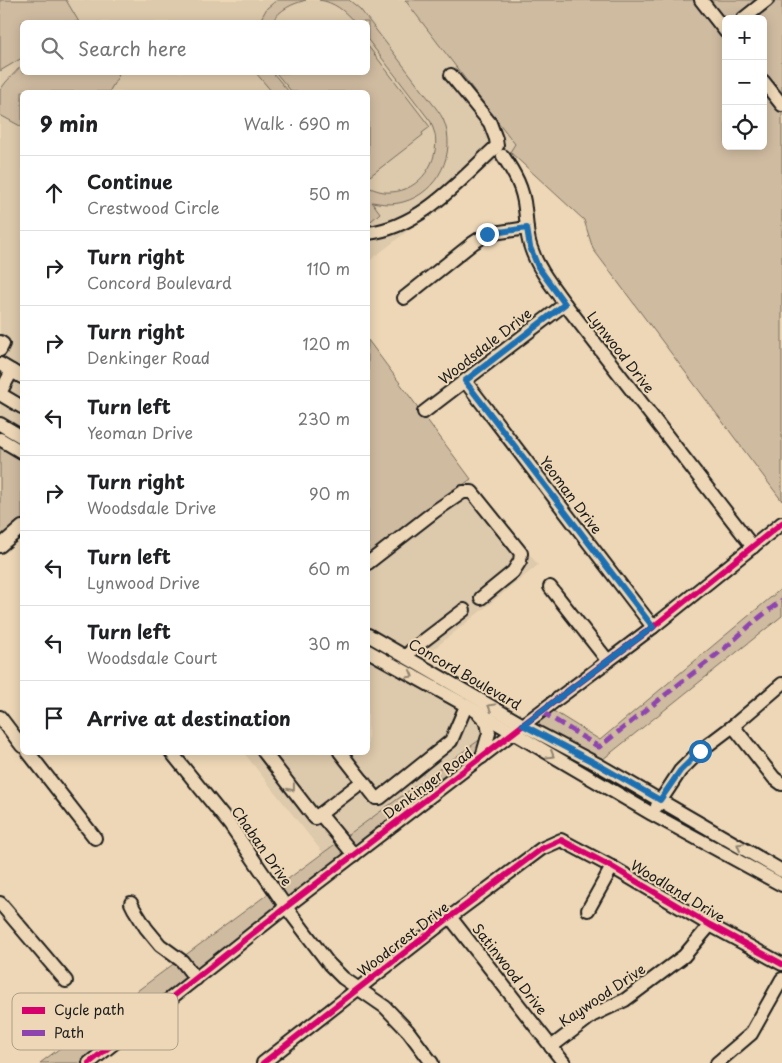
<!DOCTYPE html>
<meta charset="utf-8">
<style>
body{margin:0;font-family:"Playpen Sans",sans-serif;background:#f6f6f6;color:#202124}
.controls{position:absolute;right:15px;top:15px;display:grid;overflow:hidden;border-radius:8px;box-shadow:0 2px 12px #0003}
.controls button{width:45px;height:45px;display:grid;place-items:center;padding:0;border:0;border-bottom:1px solid #e0e0e0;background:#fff;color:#202124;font:25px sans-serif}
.stop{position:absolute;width:15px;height:15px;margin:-11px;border:4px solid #1f6fb2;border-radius:50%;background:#fff}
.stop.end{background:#1f6fb2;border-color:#fff;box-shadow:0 1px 5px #0008}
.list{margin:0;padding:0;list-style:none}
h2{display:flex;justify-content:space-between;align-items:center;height:65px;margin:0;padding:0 20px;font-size:21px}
h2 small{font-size:16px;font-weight:400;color:#757577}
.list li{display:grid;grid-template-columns:32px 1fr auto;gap:15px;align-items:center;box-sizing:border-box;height:75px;padding:0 20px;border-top:1px solid #e0e0e0}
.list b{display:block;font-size:19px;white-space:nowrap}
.list p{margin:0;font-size:16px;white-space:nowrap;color:#757577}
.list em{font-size:16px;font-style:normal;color:#757577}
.icon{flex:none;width:28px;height:28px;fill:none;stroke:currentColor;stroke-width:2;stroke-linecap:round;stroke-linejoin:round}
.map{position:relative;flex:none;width:782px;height:1063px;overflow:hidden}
.search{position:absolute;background:#fff;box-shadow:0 2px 12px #0003;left:20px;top:20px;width:350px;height:55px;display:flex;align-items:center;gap:12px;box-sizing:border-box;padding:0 18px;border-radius:8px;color:#757577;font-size:19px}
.panel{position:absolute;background:#fff;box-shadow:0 2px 12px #0003;left:20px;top:90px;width:350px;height:665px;border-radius:8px}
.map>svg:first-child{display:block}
</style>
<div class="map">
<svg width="782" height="1063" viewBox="0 0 782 1063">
<rect width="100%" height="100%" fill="#edd7b6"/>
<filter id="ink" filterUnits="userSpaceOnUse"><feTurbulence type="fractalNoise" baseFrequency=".02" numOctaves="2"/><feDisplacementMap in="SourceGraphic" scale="10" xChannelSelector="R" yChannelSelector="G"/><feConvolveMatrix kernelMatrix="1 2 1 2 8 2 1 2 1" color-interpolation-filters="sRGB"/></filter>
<g filter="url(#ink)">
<g fill="#ddc9ab" fill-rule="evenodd">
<path d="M0 0H405L515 144 510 152 495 162 368 262V92H22V437L0 424ZM22 22H368V72H22Z"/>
<path d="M471 479 538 565 416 663 368 635V554Z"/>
<path d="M368 651 478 712 489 733 323 853 244 753 368 752Z"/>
</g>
<g fill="#cfbba0" stroke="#766c5e" fill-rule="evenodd">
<path d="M0 0H66L79 22H22V58L0 71Z"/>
<path d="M277 0H306C292 4 280 9 272 22H259L267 8Z"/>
<path d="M319 0H349L360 9 432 103C436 108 440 113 443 119 458 152 438 193 403 202 392 205 383 204 372 202L380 213 371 221 368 216V187C375 190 383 193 391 192 420 191 440 161 435 134 434 130 432 126 431 122L368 40V22H354C345 11 334 2 319 0Z"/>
<path d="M405 0H782V501L593 249 584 220 510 152 515 144ZM726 19H763V146H726Z"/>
<path d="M368 46 430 127 422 133 423 135 370 176 369 174 368 175V92H292L276 73 368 72Z"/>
<path d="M22 65V72H115L119 75 109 92H22V127L0 115V90L6 82Z"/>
<path d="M256 73H273L289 92H272Z"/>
<path d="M368 340 471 479 368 554Z"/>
<path d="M0 439 22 452V527L0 546Z"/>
<path d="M782 588V616L597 764 523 725 547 707 600 740Z"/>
<path d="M489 733 482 757 89 1063H40L323 853Z"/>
</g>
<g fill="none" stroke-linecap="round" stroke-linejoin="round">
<g stroke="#1c1c1c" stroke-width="16">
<g id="minor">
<path d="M701 0 726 32"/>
<path d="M743 19 767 0"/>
<path d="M763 81 782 105"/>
<path d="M503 156C515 174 523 188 525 209 527 222 526 235 531 248 538 269 552 286 565 304L753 547"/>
<path d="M368 233C421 227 460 180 497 146L496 139 490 123 451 75"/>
<path d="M404 298 473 243 487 234 527 228"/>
<path d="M0 342 3 344 0 350"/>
<path d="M0 364 22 377"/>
<path d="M465 381 653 627"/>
<path d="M0 393 12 371"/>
<path d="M0 394 22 407"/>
<path d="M424 412 565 304"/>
<path d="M0 424 22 437"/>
<path d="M0 439 22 452"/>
<path d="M0 546 22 527"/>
<path d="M368 563 435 511 463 492H472L521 553 520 561 513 572 481 598"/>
<path d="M550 587 608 661"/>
<path d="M368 635 523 725 597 764 782 871"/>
<path d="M368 651 478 712 652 814 782 885"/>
<path d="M406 656 414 648 464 610"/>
<path d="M479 714 487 722 489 733 482 757"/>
<path d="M0 717 22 746"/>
<path d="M733 726 774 778 782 784"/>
<path d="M28 752 95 838"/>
<path d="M171 752 230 825 286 907 329 964 343 978 385 1007 408 1031 432 1063"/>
<path d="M264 752 315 818 363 781"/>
<path d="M340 752 376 798H380L451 741 466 706"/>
<path d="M657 806 680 771 700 751 733 726 782 684"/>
<path d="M320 814 354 855"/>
<path d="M0 903 66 981"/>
<path d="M131 903 134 909 146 928 160 945 182 961 196 979"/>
<path d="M588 910 612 867"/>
<path d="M450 917 564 1063"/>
<path d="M551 1047 593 1015 625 1000 684 956 710 925"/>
<path d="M89 1063 286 907 523 725 653 627 782 523"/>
<path d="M263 1063 450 917 541 849 561 840 612 867 710 925 782 964"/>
<path d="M717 1063 751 1034 782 979"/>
</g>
</g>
<use href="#minor" stroke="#edd7b6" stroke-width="12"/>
<path stroke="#8e44ad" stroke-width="5" stroke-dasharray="10 5" stroke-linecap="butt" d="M542 712 599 747 725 648 755 621 782 600"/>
<g stroke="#edd7b6" stroke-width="9">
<g id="cycleway">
<path d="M89 1063 286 907 523 725 653 627 782 523"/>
<path d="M263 1063 450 917 541 849 561 840 612 867 710 925 782 964"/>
</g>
</g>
<use href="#cycleway" stroke="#d6006c" stroke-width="6"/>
</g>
<defs><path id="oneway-chevron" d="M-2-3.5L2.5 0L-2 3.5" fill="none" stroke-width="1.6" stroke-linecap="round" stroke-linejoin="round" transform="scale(1.25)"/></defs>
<g stroke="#8f8371">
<use href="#oneway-chevron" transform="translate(410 675) rotate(29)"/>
<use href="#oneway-chevron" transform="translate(491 707) rotate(-150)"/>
<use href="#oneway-chevron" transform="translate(551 755) rotate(31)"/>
<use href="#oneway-chevron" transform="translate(292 788) rotate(52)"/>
<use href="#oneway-chevron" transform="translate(740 846) rotate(-150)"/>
</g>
</g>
<g fill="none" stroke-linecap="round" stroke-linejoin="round" filter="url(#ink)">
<path stroke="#1f6fb2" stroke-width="6" d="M487 234 527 228 530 247 538 267 565 304 465 381 653 627 523 725 597 764 660 800 680 771 700 751"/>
</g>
<g text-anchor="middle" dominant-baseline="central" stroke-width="4" stroke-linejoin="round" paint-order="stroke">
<g font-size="14" fill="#1c1c1c" stroke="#edd7b6">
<text transform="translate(485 346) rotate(-38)">Woodsdale Drive</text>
<text transform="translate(621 352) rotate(52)">Lynwood Drive</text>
<text transform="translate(571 495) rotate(53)">Yeoman Drive</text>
<text transform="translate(465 674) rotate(30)">Concord Boulevard</text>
<text transform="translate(428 783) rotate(-37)">Denkinger Road</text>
<text transform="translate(262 846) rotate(55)">Chaban Drive</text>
<text transform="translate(678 891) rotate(31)">Woodland Drive</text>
<text transform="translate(403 939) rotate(-38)">Woodcrest Drive</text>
<text transform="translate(510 969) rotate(52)">Satinwood Drive</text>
<text transform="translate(602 995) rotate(-34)">Kaywood Drive</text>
</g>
</g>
<rect x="12" y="993" width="166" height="57" rx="8" fill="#edd7b6" stroke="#ae9f88" stroke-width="1"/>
<rect x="22" y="1007" width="23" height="7" fill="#d6006c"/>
<rect x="22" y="1030" width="23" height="6" fill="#8e44ad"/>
<g font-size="14" fill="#1c1c1c">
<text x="54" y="1015">Cycle path</text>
<text x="54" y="1038">Path</text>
</g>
</svg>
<div class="controls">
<button>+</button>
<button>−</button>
<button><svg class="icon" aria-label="locate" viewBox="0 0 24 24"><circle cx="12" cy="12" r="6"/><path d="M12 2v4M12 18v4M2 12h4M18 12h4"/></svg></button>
</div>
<div class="stop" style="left:700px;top:751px"></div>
<div class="stop end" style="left:487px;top:234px"></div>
<div class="search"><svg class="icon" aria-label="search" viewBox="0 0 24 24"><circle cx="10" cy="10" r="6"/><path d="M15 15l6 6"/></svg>Search here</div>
<section class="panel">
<h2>9 min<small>Walk · 690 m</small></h2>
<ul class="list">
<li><svg class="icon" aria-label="ahead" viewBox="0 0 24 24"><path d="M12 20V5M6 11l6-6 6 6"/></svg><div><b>Continue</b><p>Crestwood Circle</p></div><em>50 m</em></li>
<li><svg class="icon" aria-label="right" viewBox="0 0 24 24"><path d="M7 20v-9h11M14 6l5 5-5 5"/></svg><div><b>Turn right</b><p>Concord Boulevard</p></div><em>110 m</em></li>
<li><svg class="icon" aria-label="right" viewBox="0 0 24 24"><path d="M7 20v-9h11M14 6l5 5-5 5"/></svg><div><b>Turn right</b><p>Denkinger Road</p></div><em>120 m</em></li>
<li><svg class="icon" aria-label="left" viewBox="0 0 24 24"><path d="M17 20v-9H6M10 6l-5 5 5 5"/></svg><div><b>Turn left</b><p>Yeoman Drive</p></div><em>230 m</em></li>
<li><svg class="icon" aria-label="right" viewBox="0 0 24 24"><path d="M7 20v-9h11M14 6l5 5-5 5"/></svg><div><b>Turn right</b><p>Woodsdale Drive</p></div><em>90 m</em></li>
<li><svg class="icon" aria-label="left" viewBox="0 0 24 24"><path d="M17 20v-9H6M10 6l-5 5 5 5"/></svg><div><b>Turn left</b><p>Lynwood Drive</p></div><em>60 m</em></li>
<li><svg class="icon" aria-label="left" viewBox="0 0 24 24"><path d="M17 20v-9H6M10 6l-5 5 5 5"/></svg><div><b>Turn left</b><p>Woodsdale Court</p></div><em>30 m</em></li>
<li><svg class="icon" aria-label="arrive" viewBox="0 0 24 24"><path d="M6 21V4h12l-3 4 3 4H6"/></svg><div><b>Arrive at destination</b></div></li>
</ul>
</section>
</div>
